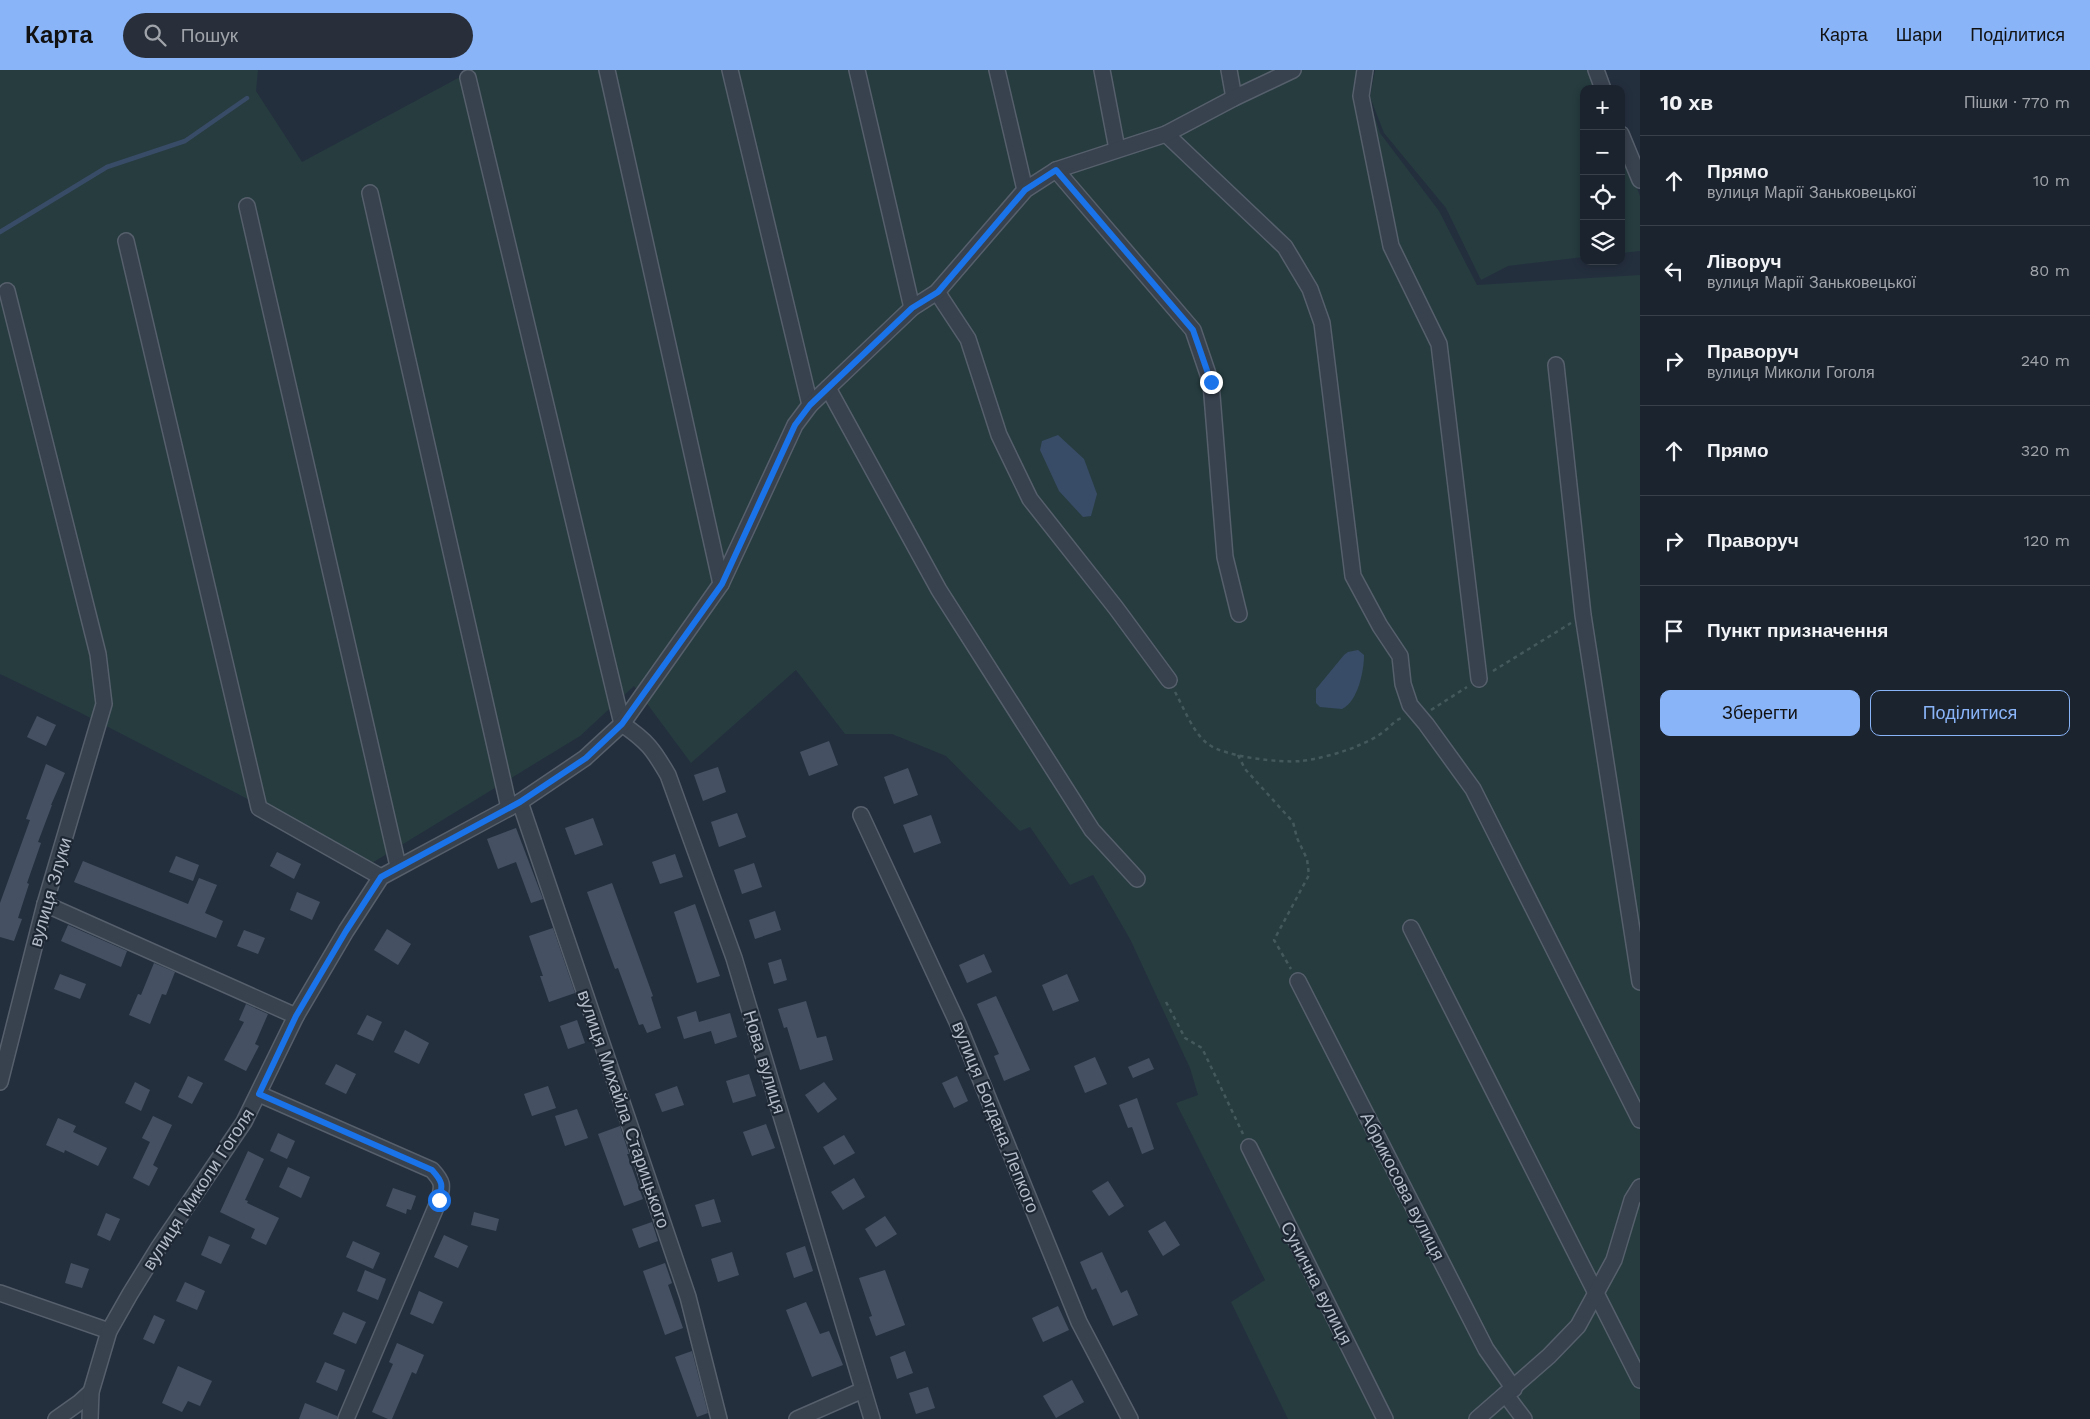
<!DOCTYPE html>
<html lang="uk">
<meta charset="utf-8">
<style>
body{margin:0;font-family:"Work Sans",sans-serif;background:#282f3a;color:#f1f3f6}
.controls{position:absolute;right:15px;top:15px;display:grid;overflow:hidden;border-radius:10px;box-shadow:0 2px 8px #0003}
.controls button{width:45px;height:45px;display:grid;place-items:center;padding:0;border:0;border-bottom:1px solid #39404a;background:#1b232e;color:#f1f3f6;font:25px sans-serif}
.stop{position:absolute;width:15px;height:15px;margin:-11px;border:4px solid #1a73e8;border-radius:50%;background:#fff}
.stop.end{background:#1a73e8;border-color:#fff;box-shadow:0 1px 5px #0008}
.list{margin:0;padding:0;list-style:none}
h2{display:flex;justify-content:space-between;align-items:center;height:65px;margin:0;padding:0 20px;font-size:21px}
h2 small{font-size:16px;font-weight:400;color:#a0a4aa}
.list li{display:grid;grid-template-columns:32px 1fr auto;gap:15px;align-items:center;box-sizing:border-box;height:90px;padding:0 20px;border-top:1px solid #39404a}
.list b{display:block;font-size:19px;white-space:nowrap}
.list p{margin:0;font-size:16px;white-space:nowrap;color:#a0a4aa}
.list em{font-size:16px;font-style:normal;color:#a0a4aa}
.actions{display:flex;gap:10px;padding:15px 20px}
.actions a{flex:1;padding:11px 0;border:1px solid #8ab4f8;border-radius:10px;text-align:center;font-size:18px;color:#8ab4f8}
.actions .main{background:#8ab4f8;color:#111}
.icon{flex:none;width:28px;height:28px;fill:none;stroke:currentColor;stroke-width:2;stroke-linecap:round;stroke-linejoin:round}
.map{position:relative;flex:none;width:1640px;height:1349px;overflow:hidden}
header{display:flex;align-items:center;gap:30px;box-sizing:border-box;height:70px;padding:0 25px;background:#8ab4f8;color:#111}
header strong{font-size:24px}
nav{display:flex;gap:28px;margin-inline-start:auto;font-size:18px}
.search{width:350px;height:45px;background:#282f3a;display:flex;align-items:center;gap:12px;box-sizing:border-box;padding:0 18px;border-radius:28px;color:#a0a4aa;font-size:19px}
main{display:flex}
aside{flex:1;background:#1b232e}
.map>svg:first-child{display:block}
</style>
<header>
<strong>Карта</strong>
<div class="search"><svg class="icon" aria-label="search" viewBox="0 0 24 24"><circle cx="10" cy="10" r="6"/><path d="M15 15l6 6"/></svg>Пошук</div>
<nav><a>Карта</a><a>Шари</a><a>Поділитися</a></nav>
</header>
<main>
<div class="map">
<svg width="1640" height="1349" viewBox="0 0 1640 1349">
<rect width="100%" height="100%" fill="#242f3e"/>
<g fill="#263c3f">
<path d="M0 0H258L256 21 302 92 473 0H1359L1380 63 1439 141 1477 215 1640 205V1349H1288L1231 1232 1265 1210 1176 1033 1198 1025 1190 998 1130 869 1093 805 1070 815 1030 757 1020 761 946 686 892 664H845L796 600 691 693 634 616 580 666 372 793 81 643 0 604Z"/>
<path d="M1375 0H1590L1597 19H1584V187L1508 196 1481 210 1446 138 1384 63 1370 27Z"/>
<path d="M1621 79 1640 126V181L1621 183Z"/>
</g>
<g fill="#394c67">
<path d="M1058 365 1084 389 1097 424 1091 446 1083 447 1059 421 1040 380 1042 371Z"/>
<path d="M1358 580 1364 585C1364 601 1358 631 1342 639L1320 637 1316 633V619L1344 585 1348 582Z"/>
</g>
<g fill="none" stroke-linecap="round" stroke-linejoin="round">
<path stroke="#394c67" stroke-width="4.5" d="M0 162 107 97 185 71 247 28"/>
</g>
<g fill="#455162">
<path d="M37 646 56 655 46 676 27 667Z"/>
<path d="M829 671 838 695 809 706 800 682Z"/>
<path d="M46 694 65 703 51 735H52L38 772 41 773 27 813 29 814 18 848 22 849 14 871 0 867V833L30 750 26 749Z"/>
<path d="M718 697 726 722 703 731 694 705Z"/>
<path d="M908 698 918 725 894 734 884 707Z"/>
<path d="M737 743 746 767 719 777 711 752Z"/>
<path d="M931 745 941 773 914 783 903 755Z"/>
<path d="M593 748 603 775 575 785 565 758Z"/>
<path d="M516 758 543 829 531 833 516 792 498 799 487 769Z"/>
<path d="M277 782 301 794 294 809 270 796Z"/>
<path d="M675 784 683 807 660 814 652 792Z"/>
<path d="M176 786 199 795 193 811 169 802Z"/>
<path d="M83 791 188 834 199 808 217 815 205 843 223 851 216 868 74 812Z"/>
<path d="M754 793 762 817 742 824 734 800Z"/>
<path d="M612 813 653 926 651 927 661 958 647 963 643 954 639 955 618 898 615 899 587 822Z"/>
<path d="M297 822 320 832 312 850 290 840Z"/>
<path d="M695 834 720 906 697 913 674 842Z"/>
<path d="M775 841 781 860 755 869 749 850Z"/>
<path d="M68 855 127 881 121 897 61 871Z"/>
<path d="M553 858 575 923 549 932 540 906H543L529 866Z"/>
<path d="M387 859 411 874 398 895 374 880Z"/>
<path d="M244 860 265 868 258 884 237 876Z"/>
<path d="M984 884 992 902 967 913 959 895Z"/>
<path d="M781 889 787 910 774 914 768 893Z"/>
<path d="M154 893 175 902 166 925 162 924 150 954 129 945 138 924 141 925Z"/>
<path d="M60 904 86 914 80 929 54 919Z"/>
<path d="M1067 904 1079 931 1053 941 1042 915Z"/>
<path d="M996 926 1030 1000 1004 1011 994 986 999 984 977 934Z"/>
<path d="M806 931 817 968 826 966 833 990 800 1000 787 957 784 958 778 939Z"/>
<path d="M246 934 268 944 255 974 259 976 246 1001 224 990 244 952 239 950Z"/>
<path d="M696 941 699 952 730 943 737 967 715 974 711 961 684 969 677 947Z"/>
<path d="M367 945 382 952 373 971 357 964Z"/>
<path d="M577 950 585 973 568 979 560 956Z"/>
<path d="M405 960 429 973 419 994 394 982Z"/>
<path d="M1095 987 1107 1014 1085 1023 1074 996Z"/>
<path d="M1149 988 1154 999 1133 1008 1128 997Z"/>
<path d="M336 994 356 1004 346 1024 325 1014Z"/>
<path d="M749 1004 756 1026 733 1033 726 1011Z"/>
<path d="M188 1006 203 1013 192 1034 178 1027Z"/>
<path d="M957 1006 968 1031 954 1038 942 1013Z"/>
<path d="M135 1012 150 1020 141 1041 125 1033Z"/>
<path d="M824 1012 837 1029 818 1043 805 1025Z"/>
<path d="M548 1016 556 1038 532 1046 524 1024Z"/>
<path d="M677 1016 684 1035 662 1042 655 1024Z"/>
<path d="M1137 1028 1154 1079 1142 1084 1132 1057 1128 1058 1119 1035Z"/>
<path d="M577 1039 588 1068 565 1076 555 1046Z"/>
<path d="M153 1046 172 1055 153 1095 158 1098 149 1116 133 1108 150 1072 142 1068Z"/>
<path d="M58 1048 76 1056 73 1062 107 1078 98 1096 65 1080 64 1083 46 1075Z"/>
<path d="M766 1054 775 1078 752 1086 743 1062Z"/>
<path d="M620 1056 629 1084H627L643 1129 624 1136 598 1064Z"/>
<path d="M278 1063 295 1071 287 1089 270 1081Z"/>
<path d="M844 1065 855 1083 834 1095 823 1077Z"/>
<path d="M248 1081 264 1089 245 1130 248 1131 247 1133 279 1148 266 1175 251 1168 255 1159 220 1142Z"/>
<path d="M288 1097 310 1107 301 1128 279 1117Z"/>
<path d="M854 1108 865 1127 843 1140 831 1122Z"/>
<path d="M1108 1111 1124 1136 1109 1146 1092 1121Z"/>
<path d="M393 1118 416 1126 411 1140 407 1139 406 1144 386 1136Z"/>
<path d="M714 1129 721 1152 702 1157 695 1135Z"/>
<path d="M474 1142 499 1149 496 1161 471 1155Z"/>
<path d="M106 1143 120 1149 110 1171 97 1165Z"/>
<path d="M885 1146 897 1164 876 1177 865 1159Z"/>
<path d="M1165 1151 1180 1175 1163 1186 1148 1161Z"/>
<path d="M652 1152 658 1171 639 1178 632 1159Z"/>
<path d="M444 1165 468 1176 458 1198 434 1187Z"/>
<path d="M209 1166 230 1175 221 1194 201 1185Z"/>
<path d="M353 1171 380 1183 373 1199 346 1187Z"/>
<path d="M805 1176 813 1201 794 1208 786 1183Z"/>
<path d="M732 1182 739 1205 718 1212 711 1189Z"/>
<path d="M1102 1182 1121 1223 1127 1220 1138 1245 1113 1256 1096 1218 1092 1220 1080 1192Z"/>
<path d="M71 1193 89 1199 82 1218 65 1213Z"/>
<path d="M665 1193 672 1213 668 1215 683 1258 665 1265 643 1201Z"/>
<path d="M365 1200 386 1209 378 1230 357 1221Z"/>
<path d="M885 1200 905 1255 876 1266 869 1247 872 1246 859 1208Z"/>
<path d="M185 1212 205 1221 197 1240 176 1231Z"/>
<path d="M419 1221 443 1232 433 1254 410 1244Z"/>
<path d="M806 1232 820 1264 829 1261 843 1295 812 1307 786 1240Z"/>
<path d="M1058 1236 1069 1260 1043 1272 1032 1248Z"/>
<path d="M343 1242 366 1252 356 1274 333 1264Z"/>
<path d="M154 1245 165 1250 154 1274 143 1269Z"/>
<path d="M397 1273 424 1285 416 1304 412 1302 392 1349H388L372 1342 393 1294 389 1292Z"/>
<path d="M692 1281 708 1343 697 1347 675 1287Z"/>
<path d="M905 1281 913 1303 897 1309 890 1287Z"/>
<path d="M325 1292 345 1300 337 1321 316 1312Z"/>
<path d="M178 1296 212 1311 200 1336 188 1331 182 1342 162 1333Z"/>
<path d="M1072 1310 1084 1332 1056 1348 1043 1326Z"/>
<path d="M928 1317 935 1338 916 1344 909 1323Z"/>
<path d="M305 1333 337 1346V1349H299Z"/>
</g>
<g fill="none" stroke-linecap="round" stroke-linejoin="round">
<g stroke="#565f6c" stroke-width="18">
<g id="minor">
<path d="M607 0 721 514"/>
<path d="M730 0 810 335"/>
<path d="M857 0 912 238"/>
<path d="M997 0 1025 120"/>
<path d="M1102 0 1117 79"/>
<path d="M1229 0 1234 28"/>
<path d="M1365 0 1361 26 1391 176 1439 274 1479 609"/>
<path d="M1596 0 1603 19"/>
<path d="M468 8 622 654"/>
<path d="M1166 64 1285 177 1310 219 1322 253 1353 506 1380 556 1400 586 1403 614 1410 635 1426 654 1473 719 1640 1050"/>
<path d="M1621 64 1640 110"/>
<path d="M1056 100 1193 260 1211 313 1225 487 1239 544"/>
<path d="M370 123 509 738"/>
<path d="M247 136 398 796"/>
<path d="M126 171 259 738 381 807"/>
<path d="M937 222 968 269 999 365 1030 429 1116 538 1169 610"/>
<path d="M1556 295 1583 545 1640 912"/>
<path d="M828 318 939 520 1092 760 1137 809"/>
<path d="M622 654C647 671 653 679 668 705L734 888 872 1349"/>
<path d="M520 732 688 1227 719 1349"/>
<path d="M861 745 958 954 1079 1252 1130 1349"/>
<path d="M45 834 296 946"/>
<path d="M1411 858 1640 1310"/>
<path d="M1298 911 1486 1279 1514 1319"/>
<path d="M0 1012 45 834 104 634 98 584 7 221"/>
<path d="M259 1024 432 1100C443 1112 443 1115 439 1130L346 1349"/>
<path d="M1249 1077 1385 1349"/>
<path d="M0 1223 109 1261"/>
<path d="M1506 1325 1524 1349"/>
<path d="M56 1349 80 1332 91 1322"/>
<path d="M90 1349 91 1322 109 1261 130 1224 159 1177 244 1052 296 946 346 861 381 807 520 732 585 688 622 654 721 514 795 355 810 335 912 238 937 222 1025 120 1056 100 1166 64 1234 28 1293 0"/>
<path d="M797 1349 863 1320"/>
<path d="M1477 1349 1549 1286 1578 1256 1614 1190 1632 1130 1640 1117"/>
</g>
</g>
<g stroke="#44595c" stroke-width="2.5" stroke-dasharray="4 4" stroke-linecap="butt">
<path d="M1493 601 1571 553"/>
<path d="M1175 622C1184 638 1193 663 1208 674 1225 687 1280 693 1301 691 1314 690 1345 682 1357 676 1367 672 1379 666 1387 659 1392 655 1395 650 1402 648"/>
<path d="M1431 640 1467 617"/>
<path d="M1238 685 1245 699 1293 752 1297 768 1307 789 1309 805 1274 870 1291 899"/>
<path d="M1166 932 1185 968 1202 978 1243 1064"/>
</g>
<use href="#minor" stroke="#38414e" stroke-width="15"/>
</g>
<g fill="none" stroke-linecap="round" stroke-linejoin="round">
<path stroke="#1a73e8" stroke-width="6" d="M439 1130C443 1115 443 1112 432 1100L259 1024 296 946 346 861 381 807 520 732 586 688 622 654 722 514 795 355 810 335 912 238 938 222 1025 120 1056 100 1193 260 1211 312"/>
</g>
<g text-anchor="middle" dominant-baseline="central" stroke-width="4.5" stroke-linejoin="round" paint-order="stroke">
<g font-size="18" fill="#b4bcc9" stroke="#1d2633">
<text transform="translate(50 822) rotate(-74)">вулиця Злуки</text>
<text transform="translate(765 992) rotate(73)">Нова вулиця</text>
<text transform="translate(624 1039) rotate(71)">вулиця Михайла Старицького</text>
<text transform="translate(996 1047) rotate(68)">вулиця Богдана Лепкого</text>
<text transform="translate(1403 1116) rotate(63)">Абрикосова вулиця</text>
<text transform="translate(198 1119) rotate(-57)">вулиця Миколи Гоголя</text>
<text transform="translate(1317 1213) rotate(63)">Сунична вулиця</text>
</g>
</g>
</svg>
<div class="controls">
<button>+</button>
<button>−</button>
<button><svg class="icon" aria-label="locate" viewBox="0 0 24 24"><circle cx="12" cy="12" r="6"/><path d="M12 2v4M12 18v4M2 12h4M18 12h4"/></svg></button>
<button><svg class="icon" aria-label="layers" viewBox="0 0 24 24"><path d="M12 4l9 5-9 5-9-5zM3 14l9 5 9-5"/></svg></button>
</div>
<div class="stop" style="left:439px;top:1130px"></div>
<div class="stop end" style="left:1211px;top:312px"></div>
</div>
<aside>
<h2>10 хв<small>Пішки · 770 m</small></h2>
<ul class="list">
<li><svg class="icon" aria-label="ahead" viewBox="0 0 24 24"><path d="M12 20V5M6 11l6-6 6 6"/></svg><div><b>Прямо</b><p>вулиця Марії Заньковецької</p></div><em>10 m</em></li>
<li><svg class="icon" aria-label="left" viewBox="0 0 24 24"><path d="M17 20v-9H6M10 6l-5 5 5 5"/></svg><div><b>Ліворуч</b><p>вулиця Марії Заньковецької</p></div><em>80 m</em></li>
<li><svg class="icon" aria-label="right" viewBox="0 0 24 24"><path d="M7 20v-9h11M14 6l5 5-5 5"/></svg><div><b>Праворуч</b><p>вулиця Миколи Гоголя</p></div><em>240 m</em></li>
<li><svg class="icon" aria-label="ahead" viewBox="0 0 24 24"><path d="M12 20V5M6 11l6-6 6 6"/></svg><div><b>Прямо</b></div><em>320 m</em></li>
<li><svg class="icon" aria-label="right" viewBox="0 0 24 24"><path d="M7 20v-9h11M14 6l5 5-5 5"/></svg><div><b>Праворуч</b></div><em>120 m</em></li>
<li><svg class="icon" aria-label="arrive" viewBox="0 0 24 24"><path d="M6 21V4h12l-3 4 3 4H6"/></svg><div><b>Пункт призначення</b></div></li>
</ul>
<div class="actions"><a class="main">Зберегти</a><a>Поділитися</a></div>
</aside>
</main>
